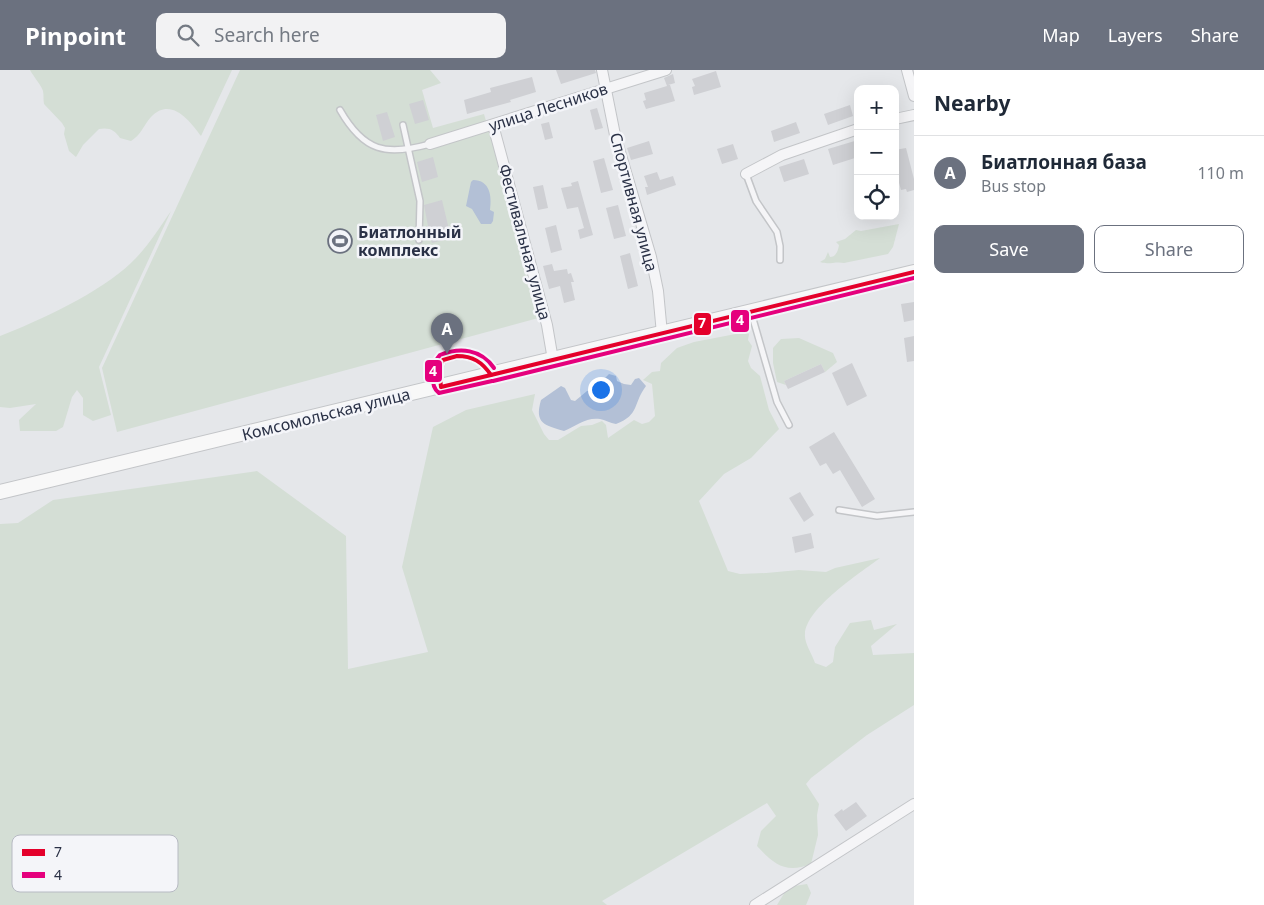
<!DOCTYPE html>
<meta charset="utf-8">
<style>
body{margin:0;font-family:"Noto Sans",sans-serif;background:#f2f2f3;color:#1f2937}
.controls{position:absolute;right:15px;top:15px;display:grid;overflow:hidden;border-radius:10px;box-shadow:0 5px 20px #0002}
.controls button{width:45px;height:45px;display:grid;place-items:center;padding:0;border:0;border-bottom:1px solid #e0e1e3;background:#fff;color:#1f2937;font:25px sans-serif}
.you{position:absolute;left:600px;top:319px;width:18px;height:18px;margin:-12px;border:4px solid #fff;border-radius:50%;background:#1a73e8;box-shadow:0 0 0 8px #1a73e833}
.badge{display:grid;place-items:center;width:32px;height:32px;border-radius:50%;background:#6b717f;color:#fff;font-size:16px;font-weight:700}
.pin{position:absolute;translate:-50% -41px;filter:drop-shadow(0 1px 2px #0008)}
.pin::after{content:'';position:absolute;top:26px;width:18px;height:15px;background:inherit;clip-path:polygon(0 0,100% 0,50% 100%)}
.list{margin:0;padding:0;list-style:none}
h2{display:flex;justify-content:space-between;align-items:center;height:65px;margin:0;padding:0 20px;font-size:21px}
h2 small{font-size:16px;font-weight:400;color:#747a83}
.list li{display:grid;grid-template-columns:32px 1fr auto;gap:15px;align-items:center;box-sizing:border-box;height:75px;padding:0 20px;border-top:1px solid #e0e1e3}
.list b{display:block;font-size:19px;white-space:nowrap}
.list p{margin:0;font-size:16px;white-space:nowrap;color:#747a83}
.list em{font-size:16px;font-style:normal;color:#747a83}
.actions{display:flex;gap:10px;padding:15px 20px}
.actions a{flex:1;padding:11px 0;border:1px solid #6b717f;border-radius:10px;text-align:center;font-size:18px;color:#6b717f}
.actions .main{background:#6b717f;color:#fff}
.icon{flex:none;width:28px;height:28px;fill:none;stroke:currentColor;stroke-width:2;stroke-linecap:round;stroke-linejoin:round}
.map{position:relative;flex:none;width:914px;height:835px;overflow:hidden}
header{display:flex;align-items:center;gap:30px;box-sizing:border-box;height:70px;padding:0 25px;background:#6b717f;color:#fff}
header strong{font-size:24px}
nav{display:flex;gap:28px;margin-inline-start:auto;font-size:18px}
.search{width:350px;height:45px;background:#f2f2f3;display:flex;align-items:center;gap:12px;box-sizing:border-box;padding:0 18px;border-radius:10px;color:#747a83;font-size:19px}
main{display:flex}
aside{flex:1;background:#fff}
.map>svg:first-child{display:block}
</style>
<header>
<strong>Pinpoint</strong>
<div class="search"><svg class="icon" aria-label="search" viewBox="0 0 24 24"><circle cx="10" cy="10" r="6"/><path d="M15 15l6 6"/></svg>Search here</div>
<nav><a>Map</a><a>Layers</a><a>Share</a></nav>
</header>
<main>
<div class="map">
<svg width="914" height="835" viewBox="0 0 914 835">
<rect width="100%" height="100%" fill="#e5e7ea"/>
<g fill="#d4ded5">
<path d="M30 0H232L201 66C190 51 171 26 151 47 143 56 141 65 131 71L120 68C115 60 109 57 99 59L83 75 76 87 69 81 64 64 65 58 62 53 44 34C43 29 44 26 43 21 42 16 33 6 30 0Z"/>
<path d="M240 0H430L441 13 422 20 433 58 484 44 542 247 117 362 102 298Z"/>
<path d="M171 141 99 297 111 345 93 351 83 345V328L77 320 72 327 63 357 56 361H20L19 350 36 334 10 338 0 337V266C39 251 101 222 131 193 147 178 158 160 171 141Z"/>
<path d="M899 154 893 177 888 184 844 193C836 191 828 195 820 192L825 189 828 182 830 187C836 187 838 181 839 175L836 172 845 169 856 160 861 161Z"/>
<path d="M746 262 749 264 748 270 752 276 748 291 751 298 760 306 769 340 779 359 751 388 724 404 699 431 728 501 740 504 766 503 799 500 826 502 835 498 880 488C860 503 806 538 805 564 804 573 812 584 815 593L826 597 833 592 835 577 850 553 871 550 874 560 897 554 871 576 873 585 914 583V635L867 665 811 708 806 714 819 734 817 745 818 765 811 794C785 804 774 794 757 776L761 761 776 746 767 733 602 831 607 835H0V454L18 453 53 430 257 401 346 466 348 599 428 582 402 497 433 357 466 340 535 324 532 340 544 364 549 370H558L581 356 592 355 602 351 606 355 608 368 634 350 642 354 649 352 655 346 652 314 643 310 652 302 660 301 661 293 677 278 694 272Z"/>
<path d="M799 268 833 283 837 292 825 302 821 294 784 311 786 315 777 312 773 293V278L781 269Z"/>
<path d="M807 814 811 823 806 835H777L788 817Z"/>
</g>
<g fill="#b3c0d6">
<path d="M473 110C490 110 492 126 490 140L494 142 493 151 491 154H481L472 139 466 136 471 112Z"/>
<path d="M609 304 616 306 617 311 624 314 631 315 635 309 639 308 646 316C633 333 640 345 616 354 610 353 605 350 600 349 586 347 576 356 564 361 545 355 534 354 541 330L561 316 565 318 571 330 575 331 587 321 600 318 602 311Z"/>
</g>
<g fill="#cfd0d4">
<path d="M556 0H595L596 3 561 14Z"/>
<path d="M716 1 721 17 694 25 692 17 695 16 692 9Z"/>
<path d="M673 4 675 13 668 15H670L675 31 646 39 643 31 646 30 644 23 667 16 664 8Z"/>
<path d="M532 7 536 22 510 30 511 32 467 44 464 30 491 22 490 18Z"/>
<path d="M423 30 429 50 415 54 409 34Z"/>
<path d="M850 35 853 46 828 55 824 44Z"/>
<path d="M597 38 603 58 595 60 590 40Z"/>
<path d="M387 42 395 67 383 71 376 45Z"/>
<path d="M549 52 553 68 545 70 541 54Z"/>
<path d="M796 52 800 63 774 72 771 61Z"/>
<path d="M858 70V87L833 95 828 79Z"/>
<path d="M649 71 653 84 631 90 627 78Z"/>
<path d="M733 74 738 89 722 94 717 79Z"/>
<path d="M906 78 914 109V120L907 122 906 119 901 120 895 98V80Z"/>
<path d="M433 87 438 107 422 112 417 92Z"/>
<path d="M604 88 613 120 601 123 593 91Z"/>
<path d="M804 89 809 104 784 112 779 97Z"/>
<path d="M657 102 660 110 673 106 676 115 647 125 645 117H648L644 106Z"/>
<path d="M578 111 593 165 580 169 578 160 584 158 578 137 567 139 561 118 572 116 571 113Z"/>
<path d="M543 115 548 138 538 140 533 117Z"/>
<path d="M442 130 451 168 432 173 426 156H428L424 135Z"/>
<path d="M618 135 626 166 614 169 606 138Z"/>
<path d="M556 155 562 180 551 183 545 158Z"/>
<path d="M630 183 638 216 628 219 620 186Z"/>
<path d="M552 194 554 201 567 199 568 204 571 203 574 212H571L575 230 564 233 560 216 549 219 543 196Z"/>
<path d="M914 232V250L904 252 901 234Z"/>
<path d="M914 266V291L907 292 904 268Z"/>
<path d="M852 293 867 326 847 336 832 303Z"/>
<path d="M821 294 825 302 788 319 784 311Z"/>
<path d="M834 362 875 429 862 437 840 400 833 404 826 393 820 396 809 377Z"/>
<path d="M800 422 814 445 804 452 789 428Z"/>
<path d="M811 463 814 478 795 483 792 467Z"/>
<path d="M856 732 867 746 846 761 834 745 842 739 843 741Z"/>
</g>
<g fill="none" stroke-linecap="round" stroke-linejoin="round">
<g stroke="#c3c5c8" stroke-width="8">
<g id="service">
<path d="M340 40C364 82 386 86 430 74"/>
<path d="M403 55 420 131 419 170"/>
<path d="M746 104 756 131 777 162 780 176V190"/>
<path d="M751 242 777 332 789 355"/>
<path d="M441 314 439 298 443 290C461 282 478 286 490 302"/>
<path d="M839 440 877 446 914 442"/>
</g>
</g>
<g stroke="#c3c5c8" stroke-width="12">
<g id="minor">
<path d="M602 0 615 65 651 187 658 221 662 264"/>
<path d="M907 0 914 26"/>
<path d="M895 49 914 45"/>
<path d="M493 55 547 255 553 290"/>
<path d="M430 74 666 0"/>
<path d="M746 104 782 85 858 59"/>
<path d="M755 835 914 734"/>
</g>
</g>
<g stroke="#c3c5c8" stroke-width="16">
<path id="secondary" d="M0 422 914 202"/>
</g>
<use href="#service" stroke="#f5f5f7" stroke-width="5"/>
<use href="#minor" stroke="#f5f5f7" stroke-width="10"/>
<use href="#secondary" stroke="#f8f8f8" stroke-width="14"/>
<g stroke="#f4f5f9" stroke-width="8">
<g id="bus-1">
<path d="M457 286C473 286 482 292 491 305L441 317 439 298 443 290Z"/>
<path d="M491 305 914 202"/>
</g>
</g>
<g stroke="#f4f5f9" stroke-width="8">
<g id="bus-2">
<path d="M492 311 439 323C429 316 432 293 440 285 460 277 481 279 494 298"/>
<path d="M493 311 914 208"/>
</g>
</g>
<use href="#bus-1" stroke="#e4002b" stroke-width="4"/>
<use href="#bus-2" stroke="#e5007d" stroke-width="4"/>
</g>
<defs>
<g id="stadium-ring" transform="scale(1.25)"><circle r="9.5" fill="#f4f5f9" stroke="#6b717f" stroke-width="1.5"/><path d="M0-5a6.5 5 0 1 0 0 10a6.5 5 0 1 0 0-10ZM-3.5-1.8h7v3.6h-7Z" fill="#6b717f"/></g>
</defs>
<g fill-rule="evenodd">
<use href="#stadium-ring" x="340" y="171"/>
</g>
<g text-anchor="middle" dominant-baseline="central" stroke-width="5" stroke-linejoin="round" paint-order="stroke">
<g font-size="16" fill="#2a3146" stroke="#f4f5f9">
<text transform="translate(548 37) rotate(-18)">улица Лесников</text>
<text transform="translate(634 132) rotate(75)">Спортивная улица</text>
<text transform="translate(525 172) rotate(75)">Фестивальная улица</text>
<text transform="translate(326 344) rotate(-14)">Комсомольская улица</text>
</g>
<g font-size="16" font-weight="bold" fill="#2a3146" stroke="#f4f5f9" text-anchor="start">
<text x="358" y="162">Биатлонный<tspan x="358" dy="18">комплекс</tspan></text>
</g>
</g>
<rect x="12" y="765" width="166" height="57" rx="8" fill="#f4f5f9" stroke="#b7bac3" stroke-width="1"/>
<rect x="22" y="779" width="23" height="7" fill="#e4002b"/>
<rect x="22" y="802" width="23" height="6" fill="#e5007d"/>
<g font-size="14" fill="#2a3146">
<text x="54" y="787">7</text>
<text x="54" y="810">4</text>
</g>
<g stroke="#f4f5f9" stroke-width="2">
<rect x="730" y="239" width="20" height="24" rx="5" fill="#e5007d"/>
<rect x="693" y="242" width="19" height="24" rx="5" fill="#e4002b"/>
<rect x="424" y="289" width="19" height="24" rx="5" fill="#e5007d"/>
</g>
<g font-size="14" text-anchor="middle" font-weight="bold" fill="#fff">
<text x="740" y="255">4</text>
<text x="702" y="258">7</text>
<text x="433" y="306">4</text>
</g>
</svg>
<div class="controls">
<button>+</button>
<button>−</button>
<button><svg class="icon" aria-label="locate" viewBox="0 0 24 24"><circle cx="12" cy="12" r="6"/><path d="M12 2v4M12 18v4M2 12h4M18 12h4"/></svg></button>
</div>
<div class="you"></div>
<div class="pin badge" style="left:447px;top:284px">A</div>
</div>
<aside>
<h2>Nearby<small></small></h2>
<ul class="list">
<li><span class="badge">A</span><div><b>Биатлонная база</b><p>Bus stop</p></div><em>110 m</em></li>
</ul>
<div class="actions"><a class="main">Save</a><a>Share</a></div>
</aside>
</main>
